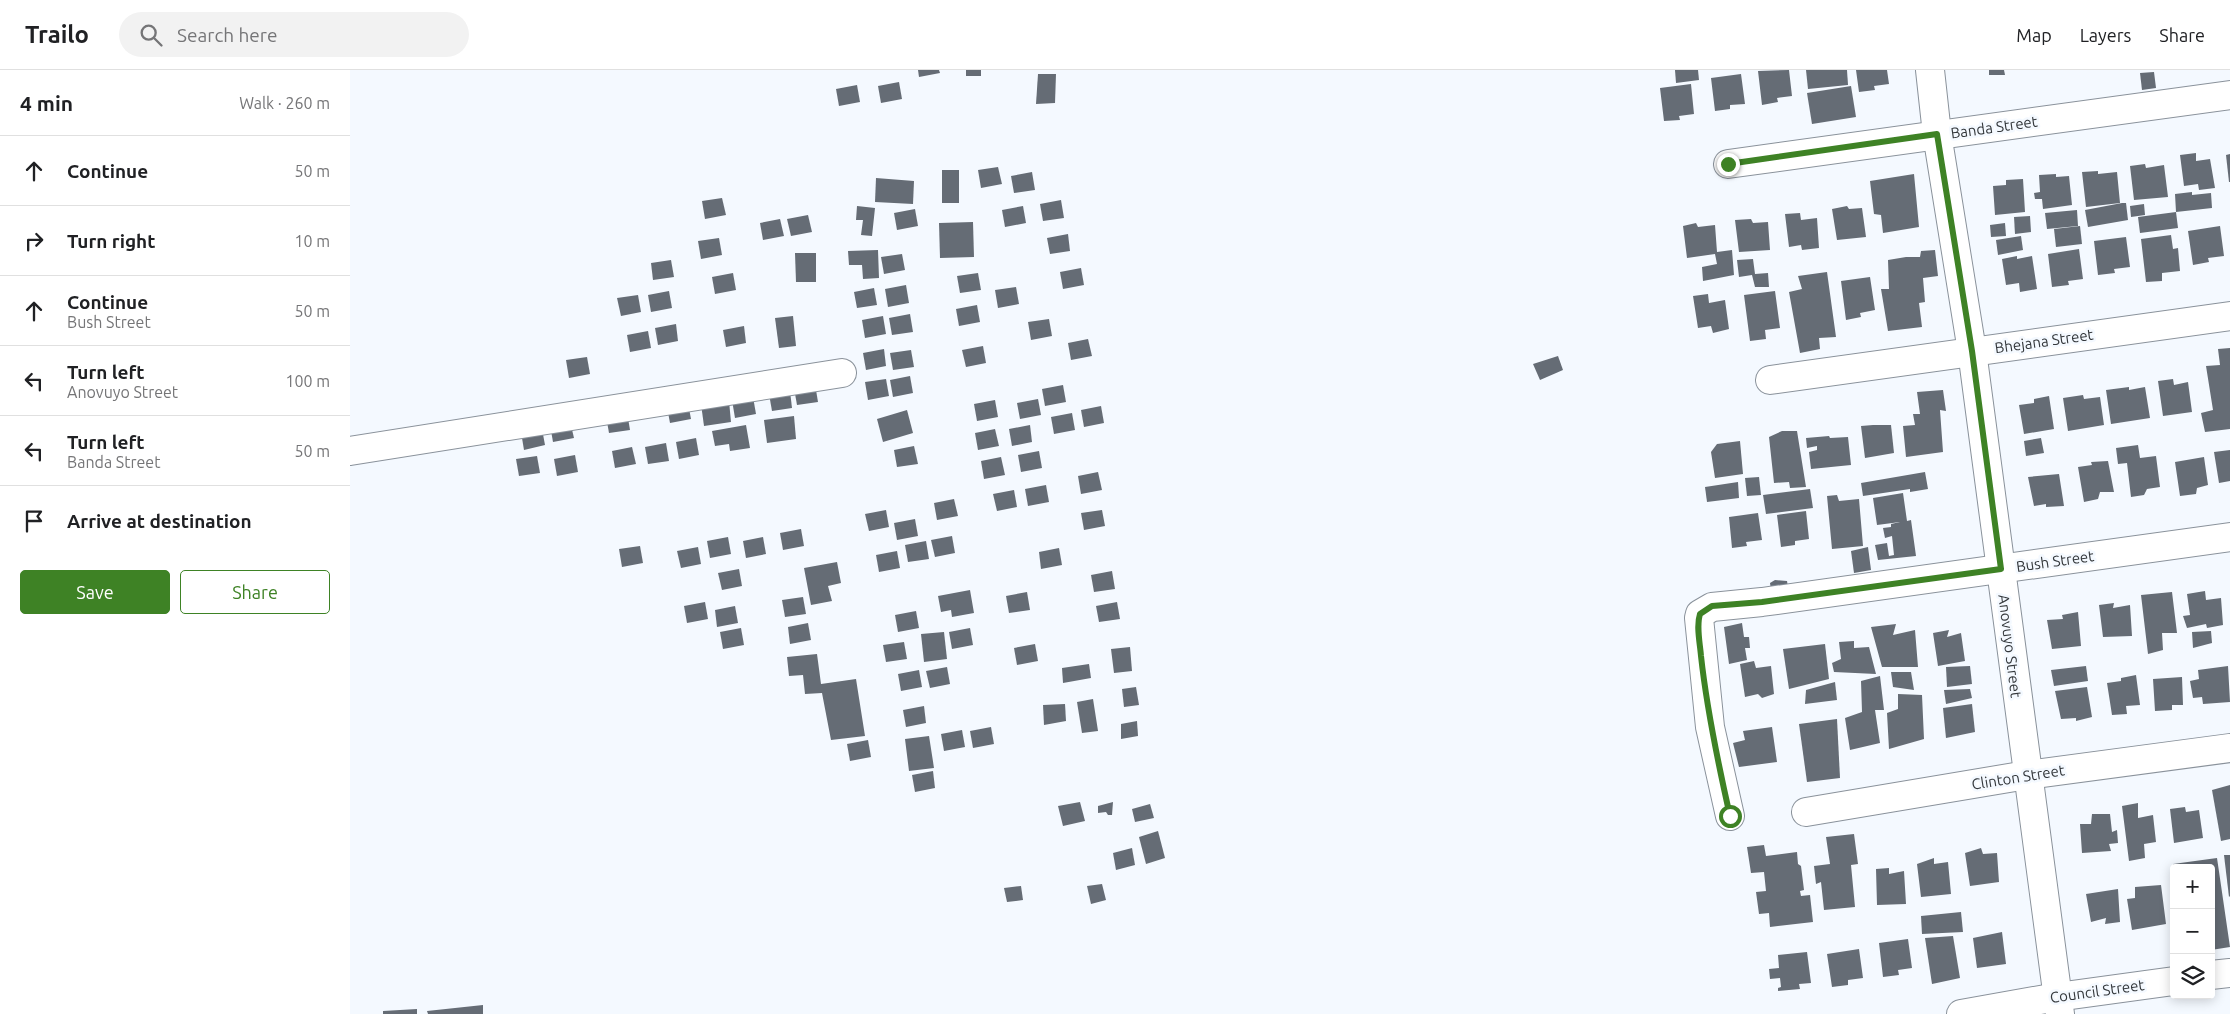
<!DOCTYPE html>
<meta charset="utf-8">
<style>
body{margin:0;font-family:Ubuntu,sans-serif;background:#f2f2f2;color:#202124}
.controls{position:absolute;right:15px;bottom:15px;display:grid;overflow:hidden;border-radius:5px;box-shadow:0 2px 12px #0003}
.controls button{width:45px;height:45px;display:grid;place-items:center;padding:0;border:0;border-bottom:1px solid #e0e0e0;background:#fff;color:#202124;font:25px sans-serif}
.stop{position:absolute;width:15px;height:15px;margin:-11px;border:4px solid #3e8225;border-radius:50%;background:#fff}
.stop.end{background:#3e8225;border-color:#fff;box-shadow:0 1px 5px #0008}
.list{margin:0;padding:0;list-style:none}
h2{display:flex;justify-content:space-between;align-items:center;height:65px;margin:0;padding:0 20px;font-size:21px}
h2 small{font-size:16px;font-weight:400;color:#757577}
.list li{display:grid;grid-template-columns:32px 1fr auto;gap:15px;align-items:center;box-sizing:border-box;height:70px;padding:0 20px;border-top:1px solid #e0e0e0}
.list b{display:block;font-size:19px;white-space:nowrap}
.list p{margin:0;font-size:16px;white-space:nowrap;color:#757577}
.list em{font-size:16px;font-style:normal;color:#757577}
.actions{display:flex;gap:10px;padding:15px 20px}
.actions a{flex:1;padding:11px 0;border:1px solid #3e8225;border-radius:5px;text-align:center;font-size:18px;color:#3e8225}
.actions .main{background:#3e8225;color:#fff}
.icon{flex:none;width:28px;height:28px;fill:none;stroke:currentColor;stroke-width:2;stroke-linecap:round;stroke-linejoin:round}
.map{position:relative;flex:none;width:1880px;height:944px;overflow:hidden}
header{display:flex;align-items:center;gap:30px;box-sizing:border-box;height:70px;padding:0 25px;background:#fff;border-bottom:1px solid #e0e0e0}
header strong{font-size:24px}
nav{display:flex;gap:28px;margin-inline-start:auto;font-size:18px}
.search{width:350px;height:45px;background:#f2f2f2;display:flex;align-items:center;gap:12px;box-sizing:border-box;padding:0 18px;border-radius:28px;color:#757577;font-size:19px}
main{display:flex}
aside{flex:1;background:#fff}
.map>svg:first-child{display:block}
</style>
<header>
<strong>Trailo</strong>
<div class="search"><svg class="icon" aria-label="search" viewBox="0 0 24 24"><circle cx="10" cy="10" r="6"/><path d="M15 15l6 6"/></svg>Search here</div>
<nav><a>Map</a><a>Layers</a><a>Share</a></nav>
</header>
<main>
<aside>
<h2>4 min<small>Walk · 260 m</small></h2>
<ul class="list">
<li><svg class="icon" aria-label="ahead" viewBox="0 0 24 24"><path d="M12 20V5M6 11l6-6 6 6"/></svg><div><b>Continue</b></div><em>50 m</em></li>
<li><svg class="icon" aria-label="right" viewBox="0 0 24 24"><path d="M7 20v-9h11M14 6l5 5-5 5"/></svg><div><b>Turn right</b></div><em>10 m</em></li>
<li><svg class="icon" aria-label="ahead" viewBox="0 0 24 24"><path d="M12 20V5M6 11l6-6 6 6"/></svg><div><b>Continue</b><p>Bush Street</p></div><em>50 m</em></li>
<li><svg class="icon" aria-label="left" viewBox="0 0 24 24"><path d="M17 20v-9H6M10 6l-5 5 5 5"/></svg><div><b>Turn left</b><p>Anovuyo Street</p></div><em>100 m</em></li>
<li><svg class="icon" aria-label="left" viewBox="0 0 24 24"><path d="M17 20v-9H6M10 6l-5 5 5 5"/></svg><div><b>Turn left</b><p>Banda Street</p></div><em>50 m</em></li>
<li><svg class="icon" aria-label="arrive" viewBox="0 0 24 24"><path d="M6 21V4h12l-3 4 3 4H6"/></svg><div><b>Arrive at destination</b></div></li>
</ul>
<div class="actions"><a class="main">Save</a><a>Share</a></div>
</aside>
<div class="map">
<svg width="1880" height="944" viewBox="0 0 1880 944">
<rect width="100%" height="100%" fill="#f4f9ff"/>
<g fill="#656c75">
<path d="M568 0H589L590 3 569 7Z"/>
<rect x="616" y="0" width="15" height="6"/>
<path d="M1325 0H1348L1349 10 1326 13Z"/>
<path d="M1439 0 1442 26 1427 28 1428 32 1412 35 1408 1Z"/>
<path d="M1456 0H1497L1498 15 1458 19Z"/>
<path d="M1506 0H1537L1539 14 1524 16 1525 20 1509 22Z"/>
<path d="M1639 0H1654L1655 5H1639Z"/>
<path d="M1804 2 1806 18 1792 20 1790 3Z"/>
<path d="M688 4H706L705 33 686 34Z"/>
<path d="M1391 4 1395 34 1380 35V39L1365 41 1361 8Z"/>
<path d="M549 12 552 29 531 33 528 16Z"/>
<path d="M1341 14 1344 44 1329 46 1330 50 1314 51 1310 18Z"/>
<path d="M507 15 510 32 489 36 486 19Z"/>
<path d="M1501 16 1506 47 1462 54 1457 23Z"/>
<path d="M1846 83V91L1860 89 1865 118 1849 120 1848 114 1834 116 1830 85Z"/>
<path d="M1880 84V112H1879L1876 85Z"/>
<path d="M1795 94 1796 98 1814 95 1818 127 1784 130 1780 96Z"/>
<path d="M648 97 652 114 631 118 628 100Z"/>
<rect x="592" y="100" width="17" height="33"/>
<path d="M1748 101V104L1767 102 1770 133 1736 137 1732 102Z"/>
<path d="M682 102 685 120 664 123 661 106Z"/>
<path d="M1564 104 1569 157 1533 163 1531 145 1524 144 1520 111Z"/>
<path d="M1706 104V107L1719 106 1722 135 1693 139 1692 129H1685L1684 123 1690 122 1689 105Z"/>
<path d="M526 108 564 111 563 134 525 132Z"/>
<path d="M1673 109 1675 142 1645 145 1643 116 1656 115V110Z"/>
<path d="M1842 122V125L1861 123 1862 138 1826 142 1825 124Z"/>
<path d="M372 128 376 145 355 149 352 131Z"/>
<path d="M711 130 714 148 693 151 690 134Z"/>
<path d="M1772 133H1776L1778 150 1738 157 1735 140Z"/>
<path d="M1794 134 1795 145 1781 147 1780 136Z"/>
<path d="M507 136 525 138 522 166 511 165 513 150H506Z"/>
<path d="M673 136 676 153 655 157 652 140Z"/>
<path d="M1497 136 1499 139 1512 138 1516 167 1487 170 1482 139Z"/>
<path d="M565 139 568 156 547 160 544 143Z"/>
<path d="M1727 140 1728 156 1697 159 1695 143Z"/>
<path d="M1826 142 1828 158 1790 163 1788 147Z"/>
<path d="M1450 143 1451 150 1467 148 1469 178 1452 180 1451 175 1439 177 1435 144Z"/>
<path d="M458 145 462 162 441 166 437 149Z"/>
<path d="M1680 146 1681 162 1665 164 1664 147Z"/>
<path d="M430 149 434 166 413 170 410 153Z"/>
<path d="M1401 149 1403 153 1418 152 1420 180 1389 182 1385 150Z"/>
<path d="M623 152 624 187 590 188 589 153Z"/>
<path d="M1346 153 1348 157 1365 155 1367 182 1382 180 1384 205 1353 211 1352 197 1367 194 1365 184 1337 188 1333 156Z"/>
<path d="M1655 153 1656 166 1641 167 1640 155Z"/>
<path d="M1730 156 1732 174 1706 177 1704 159Z"/>
<path d="M1870 156 1874 186 1858 188 1859 192 1843 195 1838 161Z"/>
<path d="M718 164 720 181 700 184 697 168Z"/>
<path d="M1821 165 1823 179 1828 178 1830 201 1812 203V211L1796 212 1791 169Z"/>
<path d="M1671 166 1673 180 1648 185 1646 170Z"/>
<path d="M1776 167 1780 197 1764 199 1765 203 1748 205 1744 171Z"/>
<path d="M369 168 372 185 351 189 348 171Z"/>
<path d="M1729 179 1733 209 1718 211 1719 215 1702 217 1698 184Z"/>
<path d="M528 180 529 208 513 209 512 195H499L498 181Z"/>
<path d="M1585 180 1588 206 1573 208 1575 232 1569 233 1572 257 1538 261 1531 219H1539L1538 190 1556 187H1570L1571 181Z"/>
<path d="M445 183H466V212H446Z"/>
<path d="M552 184 555 200 534 204 531 187Z"/>
<path d="M1667 186V189L1682 186 1687 219 1670 222 1669 213 1656 215 1652 189Z"/>
<path d="M1403 189 1405 204 1418 203 1419 217H1405L1402 205 1389 207 1387 190Z"/>
<path d="M321 190 324 207 303 210 301 193Z"/>
<path d="M731 198 734 215 713 219 710 202Z"/>
<path d="M1477 202 1486 267 1469 268 1470 279 1450 283 1439 222 1452 219 1448 206Z"/>
<path d="M383 203 386 220 365 224 362 207Z"/>
<path d="M628 203 631 220 610 223 607 206Z"/>
<path d="M1520 207 1525 240 1510 243 1511 247 1496 250 1491 211Z"/>
<path d="M556 215 559 233 538 237 535 219Z"/>
<path d="M666 217 669 234 648 238 645 220Z"/>
<path d="M524 218 527 235 507 238 504 222Z"/>
<path d="M319 221 322 238 301 242 298 225Z"/>
<path d="M1425 221 1430 258 1415 260 1416 269 1400 271 1394 225Z"/>
<path d="M1358 224 1359 233 1375 230 1379 259 1363 263 1361 256 1348 258 1343 226Z"/>
<path d="M288 225 291 242 271 246 267 228Z"/>
<path d="M627 235 630 252 609 256 606 239Z"/>
<path d="M560 244 563 262 542 265 539 248Z"/>
<path d="M443 246 446 276 429 278 425 248Z"/>
<path d="M533 246 536 264 515 268 512 250Z"/>
<path d="M699 249 702 266 681 270 678 252Z"/>
<path d="M326 254 328 271 308 275 305 258Z"/>
<path d="M394 256 396 273 376 277 373 260Z"/>
<path d="M298 261 301 278 280 282 277 265Z"/>
<path d="M738 269 742 286 721 290 718 273Z"/>
<path d="M633 276 636 293 616 297 612 280Z"/>
<path d="M1880 278V359L1855 362 1851 343 1863 340 1856 296 1870 295 1868 279Z"/>
<path d="M534 279 536 296 516 300 513 283Z"/>
<path d="M561 280 564 297 543 300 540 283Z"/>
<path d="M1208 286 1213 300 1190 310 1183 294Z"/>
<path d="M237 287 240 304 219 308 216 290Z"/>
<path d="M560 306 563 323 543 327 540 310Z"/>
<path d="M536 309 539 326 518 330 515 312Z"/>
<path d="M1823 309 1824 315 1838 312 1842 342 1813 346 1808 311Z"/>
<path d="M465 314 468 332 447 335 444 318Z"/>
<path d="M713 315 716 332 695 336 692 319Z"/>
<path d="M1779 317V320L1795 317 1800 348 1761 354 1756 320Z"/>
<path d="M1593 320 1596 341 1590 340 1593 382 1556 387 1553 356 1565 355 1563 344H1570L1567 322Z"/>
<path d="M440 321 442 338 422 341 419 324Z"/>
<path d="M1733 325 1734 329 1750 327 1754 355 1718 361 1713 328Z"/>
<path d="M1699 326 1704 359 1674 364 1669 335 1684 333V329Z"/>
<path d="M403 327 406 344 385 348 382 330Z"/>
<path d="M688 329 691 345 670 349 667 333Z"/>
<path d="M645 330 648 347 627 351 624 334Z"/>
<path d="M379 331 381 352 354 356 351 334Z"/>
<path d="M338 333 341 349 320 353 317 337Z"/>
<path d="M751 336 754 353 734 357 731 340Z"/>
<path d="M557 340 563 363 533 372 527 349Z"/>
<path d="M277 342 280 360 259 363 256 346Z"/>
<path d="M722 343 725 360 704 364 701 347Z"/>
<path d="M444 346 446 369 417 373 414 350Z"/>
<path d="M220 351 224 368 203 372 200 355Z"/>
<path d="M396 355 400 378 380 381 379 374 365 376 362 361Z"/>
<path d="M680 355 682 372 662 376 659 359Z"/>
<path d="M1523 355H1541L1544 383 1515 388 1511 356Z"/>
<path d="M192 359 195 375 174 380 171 362Z"/>
<path d="M645 359 649 376 628 380 625 363Z"/>
<path d="M1432 361H1447L1456 417 1440 418 1439 412 1424 413 1419 367Z"/>
<path d="M1479 366 1480 368 1498 367 1501 395 1461 399 1459 382 1467 380V376L1457 378 1456 368Z"/>
<path d="M346 368 349 385 329 389 326 372Z"/>
<path d="M1691 368 1694 383 1676 386 1674 371Z"/>
<path d="M1390 371 1393 404 1365 408 1361 382 1367 374Z"/>
<path d="M316 373 319 391 298 394 295 377Z"/>
<path d="M1788 375 1790 388 1806 386 1810 417 1797 419 1794 425 1781 427 1777 393 1768 394 1766 378Z"/>
<path d="M564 376 568 394 547 397 544 380Z"/>
<path d="M282 377 286 394 265 398 262 381Z"/>
<path d="M1880 380V411L1869 413 1864 382Z"/>
<path d="M689 381 692 398 671 402 668 385Z"/>
<path d="M225 385 228 402 207 406 204 389Z"/>
<path d="M187 386 190 403 169 406 166 389Z"/>
<path d="M651 387 655 405 634 409 631 391Z"/>
<path d="M1854 387 1858 415 1847 418 1846 424 1830 426 1825 392Z"/>
<path d="M1758 391 1764 422H1750L1748 429 1734 432 1728 397 1742 395 1741 392Z"/>
<path d="M748 402 752 420 731 424 728 406Z"/>
<path d="M1575 402 1578 419 1560 422V419L1513 426 1511 413Z"/>
<path d="M1709 404 1714 436 1696 437V434L1684 436 1678 407Z"/>
<path d="M1409 407 1411 425 1397 426 1395 408Z"/>
<path d="M1388 412 1389 428 1357 432 1355 417Z"/>
<path d="M696 415 699 432 678 436 675 419Z"/>
<path d="M1460 419 1463 438 1416 444 1413 425Z"/>
<path d="M664 420 667 437 647 441 643 424Z"/>
<path d="M1553 423 1557 451 1561 450 1566 486 1528 490 1525 475 1537 473 1539 486 1544 485 1542 466 1535 468 1533 458 1541 457V454L1550 452 1527 455 1523 428Z"/>
<path d="M1487 425 1489 431 1509 429 1513 476 1482 479 1477 426Z"/>
<path d="M604 429 608 446 587 450 584 433Z"/>
<path d="M536 440 539 457 519 461 515 444Z"/>
<path d="M752 440 755 456 734 460 731 443Z"/>
<path d="M1456 441 1459 469 1445 471V475L1431 477 1427 445Z"/>
<path d="M1408 443 1412 470 1396 472 1397 476 1382 478 1379 447Z"/>
<path d="M565 449 568 466 547 470 544 453Z"/>
<path d="M451 459 454 476 433 480 430 463Z"/>
<path d="M602 466 605 483 585 487 581 470Z"/>
<path d="M378 467 381 484 360 488 357 471Z"/>
<path d="M413 467 416 484 396 488 393 471Z"/>
<path d="M576 471 579 489 558 492 555 475Z"/>
<path d="M290 476 293 493 272 497 269 479Z"/>
<path d="M348 477 351 494 331 498 327 481Z"/>
<path d="M1518 477 1521 500 1504 503 1501 481Z"/>
<path d="M709 478 712 495 691 499 689 482Z"/>
<path d="M547 481 550 498 529 502 526 485Z"/>
<path d="M487 492 491 513 478 516 482 531 461 535 454 498Z"/>
<path d="M389 499 392 516 372 520 368 503Z"/>
<path d="M762 501 765 519 744 522 741 505Z"/>
<path d="M1425 510 1437 511 1439 523 1422 527 1420 513Z"/>
<path d="M620 520 624 543 602 547 601 540 591 542 588 526Z"/>
<path d="M1855 521 1856 530 1871 528 1873 555 1857 558 1856 554 1837 558 1833 546 1840 545 1837 524Z"/>
<path d="M677 522 680 540 659 543 656 526Z"/>
<path d="M1822 522 1827 563H1812L1813 580 1798 584 1791 525Z"/>
<path d="M453 527 456 544 435 547 432 530Z"/>
<path d="M355 532 358 549 337 553 334 536Z"/>
<path d="M767 532 770 549 749 552 746 536Z"/>
<path d="M1764 533 1763 538 1780 535 1782 566 1753 567 1749 535Z"/>
<path d="M385 536 388 553 367 557 365 540Z"/>
<path d="M566 541 569 558 548 562 545 545Z"/>
<path d="M1728 542 1731 576 1702 579 1697 550 1713 549 1712 545Z"/>
<path d="M458 553 461 570 440 574 438 557Z"/>
<path d="M1392 553 1394 567H1399L1400 578H1395L1397 590 1379 594 1374 557Z"/>
<path d="M1546 554 1543 565 1565 560 1568 597H1532L1521 557Z"/>
<path d="M391 558 394 575 373 579 370 562Z"/>
<path d="M620 558 623 575 602 579 599 562Z"/>
<path d="M1599 560 1597 567 1611 563 1615 591 1588 596 1583 563Z"/>
<path d="M1861 561 1862 573 1843 578 1842 562Z"/>
<path d="M594 562 597 589 574 592 571 564Z"/>
<path d="M1504 571V578L1519 577 1526 604 1484 602 1482 593 1491 589 1489 572Z"/>
<path d="M554 572 557 589 536 592 533 575Z"/>
<path d="M685 574 688 591 667 595 664 578Z"/>
<path d="M1475 574 1479 609 1439 619 1433 579Z"/>
<path d="M780 577 782 601 764 603 761 579Z"/>
<path d="M467 584 471 614 506 609 515 666 481 670 472 623 455 624 453 605 439 606 437 587Z"/>
<path d="M1404 591 1406 598 1421 596 1424 624 1412 628 1408 624 1395 627 1390 594Z"/>
<path d="M739 594 741 608 713 613 712 598Z"/>
<path d="M1620 596 1622 614 1597 617 1596 597Z"/>
<path d="M1736 596 1738 611 1704 616 1701 600Z"/>
<path d="M1878 596 1880 632 1853 634 1852 627 1843 628 1840 611 1849 609 1848 600Z"/>
<path d="M597 597 600 614 580 618 576 601Z"/>
<path d="M569 600 572 617 551 621 548 604Z"/>
<path d="M1541 602H1561L1564 620 1543 617Z"/>
<path d="M1786 605 1790 635 1776 636 1777 644 1762 645 1757 613 1771 611V608Z"/>
<path d="M1530 606 1534 640H1525L1530 673 1500 680 1495 648 1512 642 1511 611Z"/>
<path d="M1832 607 1833 635H1822V640L1805 641 1803 609Z"/>
<path d="M1485 612 1487 630 1455 634 1456 620Z"/>
<path d="M786 617 789 635 774 637 772 619Z"/>
<path d="M1737 617 1742 647 1726 651V648L1711 649 1705 621Z"/>
<path d="M1620 619 1622 628 1596 634 1594 620Z"/>
<path d="M1548 624 1572 625 1574 669 1539 679 1537 643 1548 639Z"/>
<path d="M743 629 748 661 732 663 727 632Z"/>
<path d="M715 634 716 651 694 655 693 635Z"/>
<path d="M1622 634 1625 662 1596 668 1593 638Z"/>
<path d="M574 636 576 653 556 657 553 640Z"/>
<path d="M1487 649 1490 708 1457 712 1449 654Z"/>
<path d="M787 651 788 666 771 669V654Z"/>
<path d="M641 657 644 674 623 678 620 661Z"/>
<path d="M1422 657 1427 692 1389 697 1383 673 1395 670 1393 661Z"/>
<path d="M612 660 615 677 594 681 591 664Z"/>
<path d="M579 666 584 698 559 701 555 669Z"/>
<path d="M518 670 521 687 500 691 497 674Z"/>
<path d="M583 701 585 718 565 722 562 705Z"/>
<path d="M1880 715V769L1871 771 1862 720Z"/>
<path d="M730 732 735 751 713 756 708 736Z"/>
<path d="M763 732 762 745H758L756 742 748 743V736Z"/>
<path d="M1788 733V748L1803 745 1806 772 1794 774 1795 788 1779 791 1772 736Z"/>
<path d="M800 734 804 748 785 752 782 739Z"/>
<path d="M1835 737 1836 742 1849 740 1853 768 1824 773 1820 739Z"/>
<path d="M1742 744H1760L1762 762 1767 760 1768 773 1759 774 1761 781 1732 783 1730 754H1741Z"/>
<path d="M808 761 815 788 796 794 789 767Z"/>
<path d="M1504 764 1508 794 1501 795 1505 837 1474 840 1471 812 1466 814 1464 796 1480 794 1476 767Z"/>
<path d="M1414 775 1416 786 1447 782 1448 794 1451 796 1454 820 1450 821 1451 826 1460 825 1463 852 1420 857 1419 843 1409 844 1406 822 1416 821 1414 802 1401 803 1397 777Z"/>
<path d="M782 778 785 795 766 800 763 783Z"/>
<path d="M1631 778 1633 784 1647 783 1649 812 1620 816 1615 783Z"/>
<path d="M1874 785H1880V826L1879 827Z"/>
<path d="M1584 788V794L1598 792 1601 824 1571 827 1567 794Z"/>
<path d="M1867 788 1880 877 1861 880V798H1824L1823 794Z"/>
<path d="M1539 798V804L1554 801 1556 834 1527 835 1526 799Z"/>
<path d="M752 814 756 830 741 834 737 816Z"/>
<path d="M1811 815 1816 854 1782 860 1777 829 1785 828V817Z"/>
<path d="M671 816 673 830 657 832 654 818Z"/>
<path d="M1768 819 1770 852 1755 854 1756 848 1741 852 1736 824Z"/>
<path d="M1611 842 1613 862 1572 864 1571 846Z"/>
<path d="M1652 862 1656 894 1627 898 1623 868Z"/>
<path d="M1603 866 1610 908 1582 914 1575 868Z"/>
<path d="M1558 869 1562 898 1548 900 1549 905 1533 907 1529 873Z"/>
<path d="M1509 879 1513 908 1498 910V915L1482 917 1477 884Z"/>
<path d="M1457 882 1461 913 1449 914 1450 919 1428 921V918L1431 917 1430 908 1420 909 1419 899 1429 898 1428 885Z"/>
<path d="M133 935V944H78L77 941Z"/>
<path d="M67 939V944H33V941Z"/>
</g>
<g fill="none" stroke-linecap="round" stroke-linejoin="round">
<g stroke="#8a929b" stroke-width="30">
<g id="minor">
<path d="M1580 0 1587 64 1622 281 1710 944"/>
<path d="M1378 94 1880 25"/>
<path d="M1420 310 1880 246"/>
<path d="M0 381 492 303"/>
<path d="M1456 742 1677 705 1880 678"/>
<path d="M1380 746 1360 657 1349 548 1350 544 1362 537 1412 532 1880 467"/>
<path d="M1861 905 1880 903"/>
<path d="M1611 944 1707 927 1824 911"/>
</g>
</g>
<use href="#minor" stroke="#fff" stroke-width="28"/>
</g>
<g fill="none" stroke-linecap="round" stroke-linejoin="round">
<path stroke="#3e8225" stroke-width="6" d="M1378 94 1587 64 1622 281 1651 499 1412 532 1362 536 1350 544C1346 556 1350 573 1351 586 1357 641 1368 693 1380 746"/>
</g>
<g text-anchor="middle" dominant-baseline="central" stroke-width="5" stroke-linejoin="round" paint-order="stroke">
<g font-size="15" fill="#34383c" stroke="#f4f9ff">
<text transform="translate(1644 57) rotate(-8)">Banda Street</text>
<text transform="translate(1694 271) rotate(-8)">Bhejana Street</text>
<text transform="translate(1705 491) rotate(-8)">Bush Street</text>
<text transform="translate(1660 576) rotate(83)">Anovuyo Street</text>
<text transform="translate(1668 707) rotate(-9)">Clinton Street</text>
<text transform="translate(1747 921) rotate(-8)">Council Street</text>
</g>
</g>
</svg>
<div class="controls">
<button>+</button>
<button>−</button>
<button><svg class="icon" aria-label="layers" viewBox="0 0 24 24"><path d="M12 4l9 5-9 5-9-5zM3 14l9 5 9-5"/></svg></button>
</div>
<div class="stop" style="left:1380px;top:746px"></div>
<div class="stop end" style="left:1378px;top:94px"></div>
</div>
</main>
